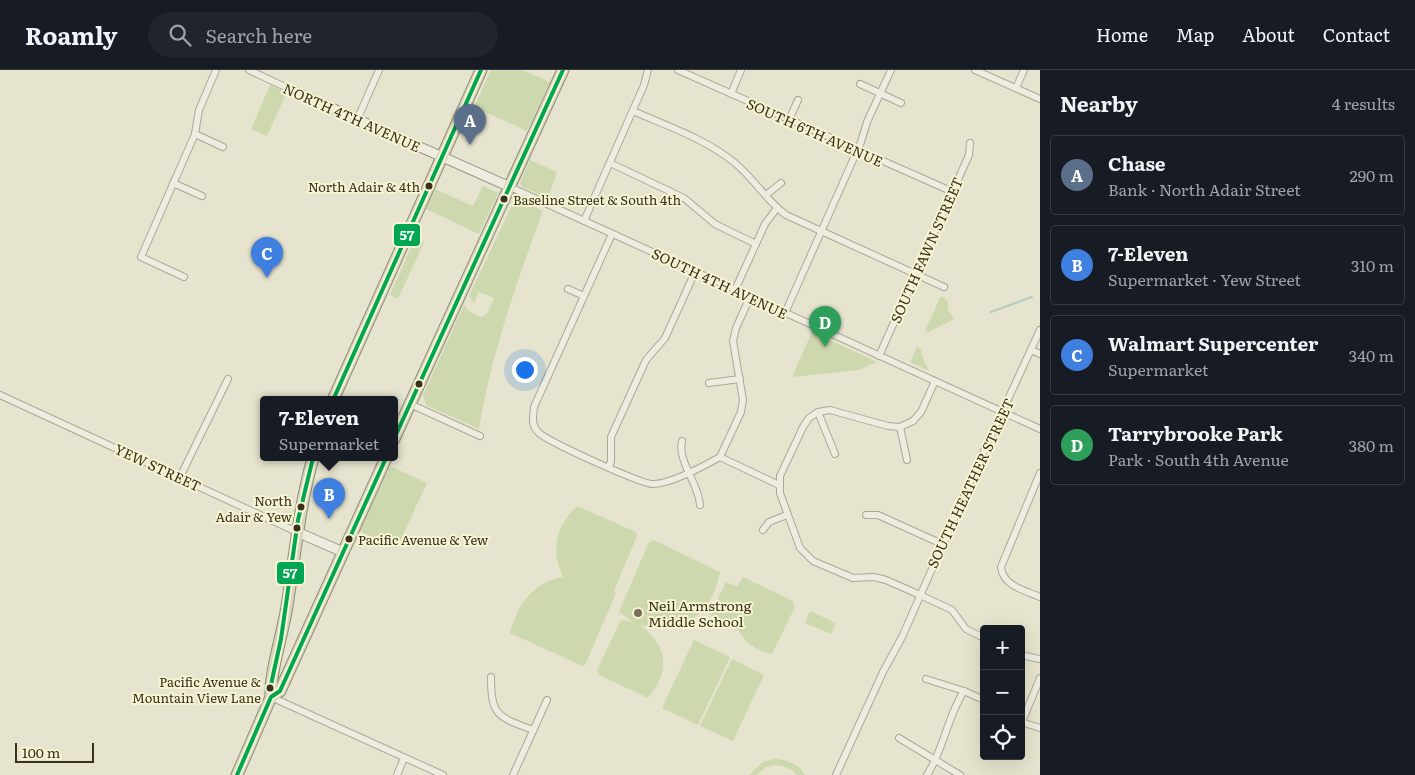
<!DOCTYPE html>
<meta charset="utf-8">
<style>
body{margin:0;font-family:Literata,serif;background:#20242c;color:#f1f3f6}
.controls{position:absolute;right:15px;bottom:15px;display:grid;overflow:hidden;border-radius:5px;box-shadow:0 5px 20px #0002}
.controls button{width:45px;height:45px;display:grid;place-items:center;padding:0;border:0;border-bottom:1px solid #363941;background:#171b24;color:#f1f3f6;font:25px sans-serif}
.scale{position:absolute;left:15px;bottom:12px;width:79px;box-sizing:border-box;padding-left:5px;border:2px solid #3a311d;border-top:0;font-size:14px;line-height:18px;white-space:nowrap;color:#3a311d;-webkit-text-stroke:4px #f7f4d3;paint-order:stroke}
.you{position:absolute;left:524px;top:299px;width:18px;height:18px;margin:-12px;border:4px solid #fff;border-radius:50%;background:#1a73e8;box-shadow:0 0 0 8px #1a73e833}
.badge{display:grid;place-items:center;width:32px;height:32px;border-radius:50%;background:#76705b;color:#fff;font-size:16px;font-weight:700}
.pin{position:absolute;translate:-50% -41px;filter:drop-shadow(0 1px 2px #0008)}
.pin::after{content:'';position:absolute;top:26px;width:18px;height:15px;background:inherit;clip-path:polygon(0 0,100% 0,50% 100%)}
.popup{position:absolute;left:260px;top:326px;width:138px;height:65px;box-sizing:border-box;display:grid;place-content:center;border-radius:5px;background:#171b24;filter:drop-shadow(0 1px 4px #0005);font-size:16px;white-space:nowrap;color:#9ea1a6}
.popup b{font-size:19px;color:#f1f3f6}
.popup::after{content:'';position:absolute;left:50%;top:100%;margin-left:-10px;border:10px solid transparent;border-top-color:#171b24}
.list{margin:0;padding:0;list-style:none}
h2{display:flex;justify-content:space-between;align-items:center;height:65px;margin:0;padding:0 20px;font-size:21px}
h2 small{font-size:16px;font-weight:400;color:#9ea1a6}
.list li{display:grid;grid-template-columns:32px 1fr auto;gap:15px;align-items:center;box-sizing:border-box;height:80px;margin:0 10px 10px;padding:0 10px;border:1px solid #363941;border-radius:5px}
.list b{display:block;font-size:19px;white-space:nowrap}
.list p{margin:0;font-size:16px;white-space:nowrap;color:#9ea1a6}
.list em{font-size:16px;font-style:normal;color:#9ea1a6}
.icon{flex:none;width:28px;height:28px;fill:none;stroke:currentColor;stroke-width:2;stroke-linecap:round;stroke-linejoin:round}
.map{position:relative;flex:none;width:1040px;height:705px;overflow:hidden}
header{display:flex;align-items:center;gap:30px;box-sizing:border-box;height:70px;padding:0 25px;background:#171b24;border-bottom:1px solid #363941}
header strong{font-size:24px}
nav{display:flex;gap:28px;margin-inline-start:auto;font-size:18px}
.search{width:350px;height:45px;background:#20242c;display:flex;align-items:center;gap:12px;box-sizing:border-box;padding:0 18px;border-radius:28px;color:#9ea1a6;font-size:19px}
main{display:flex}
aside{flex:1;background:#171b24}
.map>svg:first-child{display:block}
</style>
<header>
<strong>Roamly</strong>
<div class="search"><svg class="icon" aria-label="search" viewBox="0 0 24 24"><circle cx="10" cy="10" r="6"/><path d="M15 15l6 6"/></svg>Search here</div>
<nav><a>Home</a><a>Map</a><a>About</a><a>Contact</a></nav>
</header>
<main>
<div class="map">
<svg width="1040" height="705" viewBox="0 0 1040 705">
<rect width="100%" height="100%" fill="#e6e4ce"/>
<g fill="#ced8af">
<path d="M491 0H523L550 12 527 61 474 37Z"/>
<path d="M270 15 287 22 267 66 251 59Z"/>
<path d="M530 90 557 102 548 128 522 117 520 113Z"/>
<path d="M483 116 498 123 479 164 426 139 435 119 473 136Z"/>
<path d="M518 129 543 141C517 211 491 285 479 359L426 335 423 325 464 235 470 242 481 247 487 244 494 228 479 222 474 233 469 226 514 131Z"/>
<path d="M415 168 424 172 398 229 390 225Z"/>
<path d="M941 226 948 231V240L954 249 927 263 925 261Z"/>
<path d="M812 262 877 292 859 300 792 307Z"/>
<path d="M917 277 922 280 921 284 929 301 910 292Z"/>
<path d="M390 396 427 413 397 478 359 461Z"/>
<path d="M577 436 636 462 637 466 614 521 616 523 585 595 582 596 510 563C517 535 533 512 563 507 550 479 556 457 577 436Z"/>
<path d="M654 470 720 502C711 546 684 564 640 555 668 576 671 601 648 628L599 605 597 600 621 550 633 552 619 542 649 472Z"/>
<path d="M743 507 793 531 795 537 772 584 758 580 747 572 736 557 710 545 726 512 737 517Z"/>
<path d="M810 541 836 553 831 564 805 553Z"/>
<path d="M694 570 730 587 698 655 662 638Z"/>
<path d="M732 589 764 605 733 671 700 656Z"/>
<path d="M773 689C786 689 798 693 805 705H797C786 693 768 691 757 705H749L763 692Z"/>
</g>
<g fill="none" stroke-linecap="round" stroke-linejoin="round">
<path stroke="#b8ccc4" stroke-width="2" d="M991 242 1032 227"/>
<g stroke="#aba896" stroke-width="8">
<g id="street">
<path d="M249 0 298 23"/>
<path d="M678 0 953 122"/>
<path d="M975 0 1040 29"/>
<path d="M860 14 901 33"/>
<path d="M1016 18 1024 0"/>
<path d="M731 24 741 0"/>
<path d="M633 41C667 56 706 69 735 93 754 109 767 131 786 145L944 217"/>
<path d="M357 50 379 0"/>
<path d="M789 50 798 30"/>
<path d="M195 64 223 77"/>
<path d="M610 93 684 128 715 154 756 174"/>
<path d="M173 113 202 126"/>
<path d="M510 117 1040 359"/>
<path d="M766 125 781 113"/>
<path d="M584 151 644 15 648 0"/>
<path d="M612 164 534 337C533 347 531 355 538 362 546 371 641 414 653 414 671 414 704 396 720 387L741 342 743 330 733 271 736 258 750 227"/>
<path d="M184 207 141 187 195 64 199 40 216 0"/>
<path d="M568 219 584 226"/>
<path d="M735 220 765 154 777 138"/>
<path d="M785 243 861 72 867 52 891 0"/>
<path d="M1031 280 1040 284"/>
<path d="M879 286 969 85 970 73"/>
<path d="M935 311 921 342 913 351 900 357 888 356 830 340 818 342 809 348 803 357 780 406V423L800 478 813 491 853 508 874 507 886 510 920 525 952 540 966 559 984 568"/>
<path d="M709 313 740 309"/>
<path d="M0 325 297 462"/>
<path d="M410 334 480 366"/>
<path d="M818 342 835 384"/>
<path d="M900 357 907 390"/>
<path d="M682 371C677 391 699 414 700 435"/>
<path d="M720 387 779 415"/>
<path d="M609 397 611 391V367L646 290 665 268 695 202"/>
<path d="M1040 403 1001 497C1003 516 1024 520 1040 527"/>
<path d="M180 407 228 309"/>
<path d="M866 445H878L942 474"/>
<path d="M763 460 769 452 787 445"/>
<path d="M1021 585 1040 589"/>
<path d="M491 607C491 646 498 647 533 660"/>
<path d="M926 609 964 621"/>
<path d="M271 627 443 705"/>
<path d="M1021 652 1040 658"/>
<path d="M1022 652 1040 608"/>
<path d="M899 668 960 705"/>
<path d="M397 705 404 688"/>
<path d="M513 705 547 630"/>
<path d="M836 705 883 602 902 567 984 381 1040 260"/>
<path d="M927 705C944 679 947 647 964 621L984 630"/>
</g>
</g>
<g stroke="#9a9786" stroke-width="11">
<g id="secondary">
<path d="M298 23 510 117"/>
<path d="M297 462 343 482"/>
</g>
</g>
<g stroke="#908d7d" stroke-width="13">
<g id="highway">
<path d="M333 330 481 0"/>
<path d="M394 369 563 0"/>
<path d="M271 627C270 600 283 564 287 536 295 486 299 437 313 388"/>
<path d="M237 705 271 627 280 621 386 388"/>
</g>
</g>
<use href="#street" stroke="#edecdf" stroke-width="6"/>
<use href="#secondary" stroke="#edecdf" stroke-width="9"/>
<use href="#highway" stroke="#d8d4be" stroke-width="11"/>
<g stroke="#f7f4d3" stroke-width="8">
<g id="bus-1">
<path d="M333 330 481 0"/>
<path d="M394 369 563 0"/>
<path d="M270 619 281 569 298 450 313 388"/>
<path d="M237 705 271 627 280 621 386 388"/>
</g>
</g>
<use href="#bus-1" stroke="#00a651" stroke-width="4"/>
</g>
<g fill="#3a311d" stroke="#f7f4d3" stroke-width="2">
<circle cx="429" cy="116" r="4.5"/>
<circle cx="504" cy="129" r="4.5"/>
<circle cx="419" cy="314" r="4.5"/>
<circle cx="301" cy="437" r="4.5"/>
<circle cx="297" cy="458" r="4.5"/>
<circle cx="349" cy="469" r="4.5"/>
<circle cx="270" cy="618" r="4.5"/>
</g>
<circle fill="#76705b" stroke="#f7f4d3" stroke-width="2" cx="638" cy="543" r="5"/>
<g text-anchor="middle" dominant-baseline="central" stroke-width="4" stroke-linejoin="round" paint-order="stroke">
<g font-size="13" fill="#3a311d" stroke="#f7f4d3" text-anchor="end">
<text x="420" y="116">North Adair &amp; 4th</text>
<text x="513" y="129" text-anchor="start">Baseline Street &amp; South 4th</text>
<text x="292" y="430">North<tspan x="292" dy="16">Adair &amp; Yew</tspan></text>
<text x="358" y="469" text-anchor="start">Pacific Avenue &amp; Yew</text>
<text x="261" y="611">Pacific Avenue &amp;<tspan x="261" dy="16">Mountain View Lane</tspan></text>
</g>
<g font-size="14" fill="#3a311d" stroke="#f7f4d3">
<text transform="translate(352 47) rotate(24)">NORTH 4TH AVENUE</text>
<text transform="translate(815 62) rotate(24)">SOUTH 6TH AVENUE</text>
<text transform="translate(926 180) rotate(-66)">SOUTH FAWN STREET</text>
<text transform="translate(720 213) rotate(25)">SOUTH 4TH AVENUE</text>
<text transform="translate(158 397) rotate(25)">YEW STREET</text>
<text transform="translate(970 413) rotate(-65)">SOUTH HEATHER STREET</text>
</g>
<g font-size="14" fill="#3a311d" stroke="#f7f4d3" text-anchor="start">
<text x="648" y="535">Neil Armstrong<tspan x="648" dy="16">Middle School</tspan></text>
</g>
</g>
<g stroke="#f7f4d3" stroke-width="2">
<rect x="393" y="153" width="28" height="24" rx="5" fill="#00a651"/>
<rect x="276" y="491" width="29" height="24" rx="5" fill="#00a651"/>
</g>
<g font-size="14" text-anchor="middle" font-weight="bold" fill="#fff">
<text x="407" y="170">57</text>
<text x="290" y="508">57</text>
</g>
</svg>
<div class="controls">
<button>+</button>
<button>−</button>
<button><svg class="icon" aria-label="locate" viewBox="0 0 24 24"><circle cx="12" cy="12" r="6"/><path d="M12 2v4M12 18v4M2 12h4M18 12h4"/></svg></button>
</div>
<div class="scale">100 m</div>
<div class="you"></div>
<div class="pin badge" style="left:470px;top:75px;background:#5c6f8a">A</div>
<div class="pin badge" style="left:329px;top:449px;background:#3f7fe0">B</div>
<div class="popup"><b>7-Eleven</b>Supermarket</div>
<div class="pin badge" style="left:267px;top:208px;background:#3f7fe0">C</div>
<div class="pin badge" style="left:825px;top:277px;background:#2e9e5b">D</div>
</div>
<aside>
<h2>Nearby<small>4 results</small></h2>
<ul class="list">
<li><span class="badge" style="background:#5c6f8a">A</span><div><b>Chase</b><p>Bank · North Adair Street</p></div><em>290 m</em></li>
<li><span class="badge" style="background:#3f7fe0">B</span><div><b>7-Eleven</b><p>Supermarket · Yew Street</p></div><em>310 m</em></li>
<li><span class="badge" style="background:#3f7fe0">C</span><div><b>Walmart Supercenter</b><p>Supermarket</p></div><em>340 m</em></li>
<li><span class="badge" style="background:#2e9e5b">D</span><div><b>Tarrybrooke Park</b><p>Park · South 4th Avenue</p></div><em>380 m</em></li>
</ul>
</aside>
</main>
